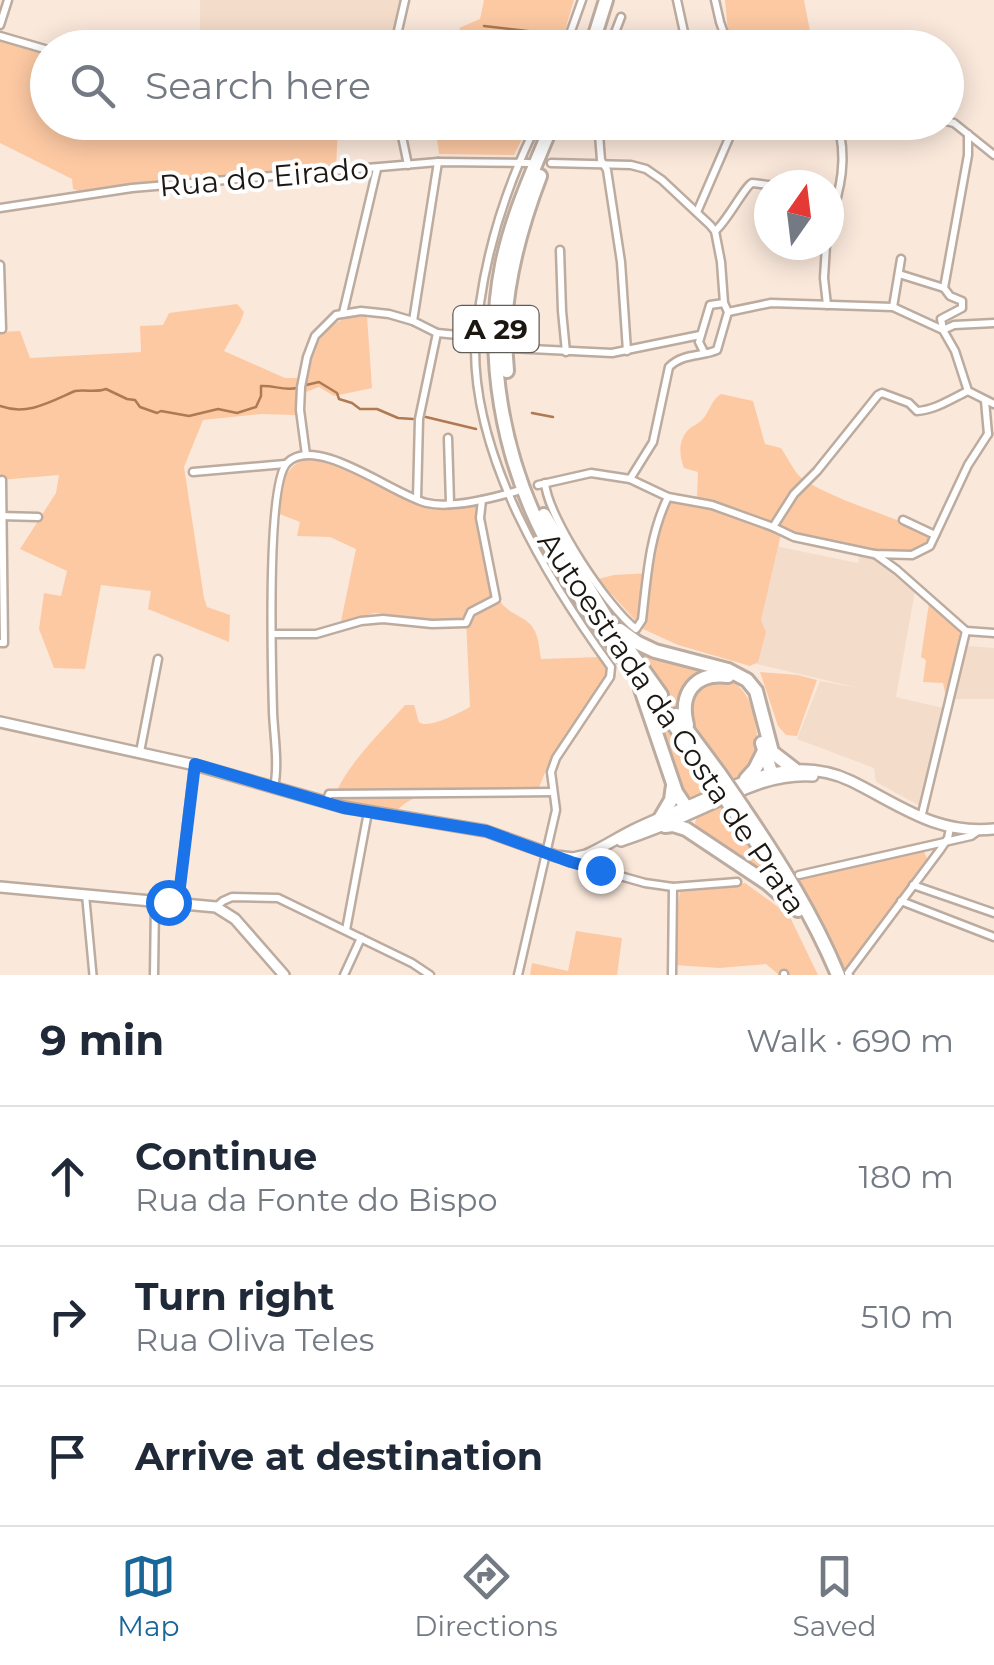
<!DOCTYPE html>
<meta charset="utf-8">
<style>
body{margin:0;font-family:Montserrat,sans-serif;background:#f2f2f3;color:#1f2937}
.compass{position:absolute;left:754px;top:170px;width:90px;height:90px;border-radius:50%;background:#fff;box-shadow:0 5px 25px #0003;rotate:14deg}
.stop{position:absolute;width:30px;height:30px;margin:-22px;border:8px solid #1a73e8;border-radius:50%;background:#fff}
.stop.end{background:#1a73e8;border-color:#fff;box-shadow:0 2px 10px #0008}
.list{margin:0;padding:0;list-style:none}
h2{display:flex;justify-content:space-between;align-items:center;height:130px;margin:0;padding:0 40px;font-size:42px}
h2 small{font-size:32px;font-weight:400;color:#747a83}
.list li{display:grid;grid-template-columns:65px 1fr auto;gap:30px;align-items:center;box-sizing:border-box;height:140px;padding:0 40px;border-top:2px solid #e0e1e3}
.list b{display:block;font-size:38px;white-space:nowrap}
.list p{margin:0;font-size:32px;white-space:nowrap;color:#747a83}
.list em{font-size:32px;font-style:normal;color:#747a83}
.icon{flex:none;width:55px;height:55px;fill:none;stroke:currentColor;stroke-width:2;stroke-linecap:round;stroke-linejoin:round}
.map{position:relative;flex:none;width:994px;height:975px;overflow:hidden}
.search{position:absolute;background:#fff;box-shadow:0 5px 25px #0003;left:30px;right:30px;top:30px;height:110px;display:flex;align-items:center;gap:25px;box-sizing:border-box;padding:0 35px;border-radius:55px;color:#747a83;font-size:38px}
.sheet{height:550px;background:#fff}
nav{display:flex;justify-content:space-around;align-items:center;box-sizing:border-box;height:140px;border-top:2px solid #e0e1e3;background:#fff;font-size:28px;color:#747a83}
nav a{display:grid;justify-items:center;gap:5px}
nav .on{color:#196699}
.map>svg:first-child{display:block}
</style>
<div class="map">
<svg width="994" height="975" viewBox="0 0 994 975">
<rect width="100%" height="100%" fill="#fae8db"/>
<g fill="#f4dcca">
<path d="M200 0H401L390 47H191V44H194L200 33Z"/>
<path d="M776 539 780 547 858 563 860 553 872 556 915 591 896 697 943 708 920 806 876 782 874 768 797 739 820 681 859 688 735 659Z"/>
<path d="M967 646 994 648V699H953Z"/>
</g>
<g fill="#fdc9a3">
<path d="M484 0H574L560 47 548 48 549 42H484L464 37 459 28 480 19Z"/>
<path d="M725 0H804L813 47H735L728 32Z"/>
<path d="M0 41 47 55 48 122 338 123 336 169 250 176 247 173 81 192 73 189 72 179 0 143Z"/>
<path d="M435 123V122L530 123 514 155 439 154Z"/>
<path d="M237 304 244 312 240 323 224 351 285 378H297L295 415 262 414 203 420 184 467 204 598 207 607 230 615 229 642 148 609 151 591 101 585 85 669 54 668 39 629 44 593 61 596 67 571 20 549 56 493 59 475 0 480V332L20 331 30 358 141 352 140 326 163 325 169 313Z"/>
<path d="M351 315 367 316 372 388 334 396 319 387 306 392C308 356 316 330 351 315Z"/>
<path d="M721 394 753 401 765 444 781 448C788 458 795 474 804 480 843 504 889 514 930 534L928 541C924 546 922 549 915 551 889 558 809 538 782 529L761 620 766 632 758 662 750 666 678 645 643 629 598 579 614 575 650 573V556L665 504 677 499 697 497 698 472 684 468C679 455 678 441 688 430 692 426 698 424 702 420 710 412 710 401 721 394Z"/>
<path d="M305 458 319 459 352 468 418 504 442 507 477 502C480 533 480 570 497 597 508 616 525 615 533 628 539 636 539 650 541 659L601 657 616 675 550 760 538 790 425 794C415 797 399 805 395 814L333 803C338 773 385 728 405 705H414C415 706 418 721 419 722 427 730 461 712 470 707L466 619H432L375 613 341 621 356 549 330 537 297 536 300 522 277 513C280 488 281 471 305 458Z"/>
<path d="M929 603 960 629 952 681 946 697 943 683 923 682 926 660 921 657Z"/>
<path d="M628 639 725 672 707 674 679 711Z"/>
<path d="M760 672 798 675 817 680 797 736 786 735 778 726Z"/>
<path d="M730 680C755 695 754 720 759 747 757 761 745 774 733 781L688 717 689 701 703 683Z"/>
<path d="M654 706 712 789 686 802 651 707Z"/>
<path d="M722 803 762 861 769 878 698 828 695 823 697 815Z"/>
<path d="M922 847 929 863 871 945 844 972 810 902 795 877 807 870Z"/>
<path d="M745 883 789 915 818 975H779L766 964 719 968 674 965V927L680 892 726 888Z"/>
<path d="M576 931 622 938 617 975H530L532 963 568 971Z"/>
</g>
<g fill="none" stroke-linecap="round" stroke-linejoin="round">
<g stroke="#af7951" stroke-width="2.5">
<path d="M484 26 553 34"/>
<path d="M306 385 319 382 337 393 339 399 352 403 360 409H377L398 418 413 419"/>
<path d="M0 406C27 416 50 402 75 391 86 389 95 393 106 389L127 399 135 400 140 407 157 413 161 411 189 416 218 409 237 413 256 407 261 396V386C274 385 283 391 297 388"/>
<path d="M532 413 553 417"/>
<path d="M426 417 476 429"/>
</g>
<g stroke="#bcab9f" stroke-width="10">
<path id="pedestrian" d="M86 900 93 975"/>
</g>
<g stroke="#bcab9f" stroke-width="11">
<g id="minor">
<path d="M677 0 687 46"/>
<path d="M715 0 720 22 729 48"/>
<path d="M0 25 8 0"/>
<path d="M0 36 48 50"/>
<path d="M394 48 405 0"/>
<path d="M565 48 582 0"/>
<path d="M609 48 621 17"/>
<path d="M946 121 954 123 994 155"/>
<path d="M399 122 408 165"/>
<path d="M598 122 601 160 607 170 621 262 627 351"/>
<path d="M750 122H803"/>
<path d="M551 163 631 165 646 169 662 180 710 225 715 231 721 262 724 303 728 312 717 350C701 357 683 353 669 367L653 442 630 479"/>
<path d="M0 208 132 188 438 162 529 163"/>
<path d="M697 212 736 122"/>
<path d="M829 222C841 190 848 157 837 122"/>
<path d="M715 231C726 223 745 186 752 183 754 183 767 185 769 185"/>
<path d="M826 245 824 278 827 305"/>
<path d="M560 250 562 311 566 352"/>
<path d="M0 265 2 329"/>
<path d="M899 274 944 288 950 296 962 301V308L941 319 943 329"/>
<path d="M944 288 968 155V134"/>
<path d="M893 307 901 259"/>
<path d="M728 312 771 303 893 307 943 330 955 351 968 391 994 404"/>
<path d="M343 313 377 169"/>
<path d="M413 321 438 162"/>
<path d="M943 330 954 325 994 323"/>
<path d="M510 348 612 353 700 335"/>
<path d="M704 352 699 342 710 305 724 303"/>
<path d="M985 401 988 434"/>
<path d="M448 438 450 503"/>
<path d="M306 455 300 410 301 387 307 357 315 336 336 315 361 311 389 314 413 321 437 333 458 335 491 343"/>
<path d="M193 472 285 464"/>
<path d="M545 483C548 518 608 608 636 629L642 620C647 577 649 536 668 497"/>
<path d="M538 485 591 473 630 479 668 497 712 505 773 527 794 537 874 554 912 555 930 546 968 465 988 434"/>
<path d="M417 499 419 419 437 333"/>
<path d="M0 516 38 517"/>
<path d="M903 520 935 535"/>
<path d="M773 527 794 494 817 471 878 395 882 393 909 403 917 411C935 410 951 399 968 391"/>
<path d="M875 554 897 570 966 631"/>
<path d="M966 631 994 633"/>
<path d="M273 634H316L361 621 383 619 432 624 466 623 471 612 496 599 480 518 482 500"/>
<path d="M0 643H4L2 480"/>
<path d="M140 752 158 659"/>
<path d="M274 788C279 763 274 737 273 712 272 673 266 485 287 463 316 433 395 496 427 503 452 509 493 498 517 491"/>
<path d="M326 803 329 794 553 792"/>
<path d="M921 818 966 631"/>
<path d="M567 861 645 883 673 887 737 882"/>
<path d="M799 875 971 836 978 831"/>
<path d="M913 885 994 913"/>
<path d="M901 901 994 937"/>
<path d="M178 903 194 766"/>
<path d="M216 907 223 901 232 897 278 898 412 963 430 975"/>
<path d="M346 930 368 812"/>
<path d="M784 974V975"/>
<path d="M154 975 155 902"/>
<path d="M344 975 361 938"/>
<path d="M518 975 556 810 551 772 556 758 610 677 611 667C547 579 475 461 475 349 474 334 478 318 480 303 489 240 509 180 538 122"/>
<path d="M672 975 673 887"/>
<path d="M849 975 848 973 940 850 948 838 950 828"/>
</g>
</g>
<g stroke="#bcab9f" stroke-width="14">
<g id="secondary">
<path d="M0 722 195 765 343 807 486 831 556 856 573 858 586 855C602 848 617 838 633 830 654 820 676 811 697 802 747 779 796 755 851 781 900 805 936 835 994 829"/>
<path d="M621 841C649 832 675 821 701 809 738 792 772 773 813 776"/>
<path d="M0 887 216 907 235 919 284 975"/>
</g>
</g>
<g stroke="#bcab9f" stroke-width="18">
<g id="motorway">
<path d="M591 48 606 0"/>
<path d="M553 122C534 169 512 215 502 265 484 356 503 457 545 538 574 594 613 646 652 695 672 720 690 749 709 775"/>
<path d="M507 371C506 355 504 339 505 323 508 272 522 223 540 176"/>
<path d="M544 515 609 622 661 695"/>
<path d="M620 630 638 643 655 651 728 670 747 680 756 691 772 752 794 769"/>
<path d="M641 689 676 792 686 807"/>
<path d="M676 715 719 773"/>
<path d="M687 725C679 694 694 672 728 676"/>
<path d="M762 743 771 772"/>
<path d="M746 779 755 769 764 751"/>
<path d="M743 808C779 861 813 915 838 975"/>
<path d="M734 811 773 866"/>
<path d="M661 817 671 800 673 785"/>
<path d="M665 826 673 825 686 829 767 883 798 910"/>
</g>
</g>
<use href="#pedestrian" stroke="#fff" stroke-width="5"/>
<use href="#minor" stroke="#fff" stroke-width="6"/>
<use href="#secondary" stroke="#fff" stroke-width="9"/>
<use href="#motorway" stroke="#fff" stroke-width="12"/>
<g stroke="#bcab9f" stroke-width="18" stroke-linecap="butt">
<g id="motorway-bridge">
<path d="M719 773 743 808"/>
<path d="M709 775 734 811"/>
</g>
</g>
<use href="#motorway-bridge" stroke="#fff" stroke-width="12"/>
</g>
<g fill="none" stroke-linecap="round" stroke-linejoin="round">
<path stroke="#1a73e8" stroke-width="12" d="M168 902 178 903 195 764 344 808 486 831 571 862 600 870"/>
</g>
<g text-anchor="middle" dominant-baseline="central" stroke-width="8" stroke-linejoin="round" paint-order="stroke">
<rect fill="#fff" stroke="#615d59" stroke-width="2.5" x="453.5" y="306" width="85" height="46" rx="8"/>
<g font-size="28" font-weight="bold" fill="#1d1712">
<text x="496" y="329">A 29</text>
</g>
<g font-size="30" fill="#1d1712" stroke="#fff">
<text transform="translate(264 177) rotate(-5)">Rua do Eirado</text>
<text transform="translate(672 723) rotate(56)">Autoestrada da Costa de Prata</text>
</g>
</g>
</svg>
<svg class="compass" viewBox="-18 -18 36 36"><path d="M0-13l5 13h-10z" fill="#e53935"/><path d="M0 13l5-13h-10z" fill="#747a83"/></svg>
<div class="stop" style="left:168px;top:902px"></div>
<div class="stop end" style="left:600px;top:870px"></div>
<div class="search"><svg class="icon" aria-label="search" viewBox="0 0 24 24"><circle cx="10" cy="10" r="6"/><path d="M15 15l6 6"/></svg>Search here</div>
</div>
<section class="sheet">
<h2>9 min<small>Walk · 690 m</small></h2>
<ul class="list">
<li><svg class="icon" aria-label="ahead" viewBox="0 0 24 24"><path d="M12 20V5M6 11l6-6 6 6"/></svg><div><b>Continue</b><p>Rua da Fonte do Bispo</p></div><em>180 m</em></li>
<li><svg class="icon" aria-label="right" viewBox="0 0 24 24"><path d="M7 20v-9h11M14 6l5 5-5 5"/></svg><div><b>Turn right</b><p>Rua Oliva Teles</p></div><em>510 m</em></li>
<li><svg class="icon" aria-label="arrive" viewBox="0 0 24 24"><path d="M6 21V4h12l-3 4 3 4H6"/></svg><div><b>Arrive at destination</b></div></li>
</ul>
</section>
<nav>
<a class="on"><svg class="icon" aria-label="map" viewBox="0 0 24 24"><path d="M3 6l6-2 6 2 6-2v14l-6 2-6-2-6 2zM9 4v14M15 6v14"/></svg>Map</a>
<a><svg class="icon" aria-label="directions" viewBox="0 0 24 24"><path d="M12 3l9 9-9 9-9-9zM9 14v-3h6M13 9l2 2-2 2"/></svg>Directions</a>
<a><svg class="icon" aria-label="saved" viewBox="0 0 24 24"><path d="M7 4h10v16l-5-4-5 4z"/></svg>Saved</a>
</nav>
